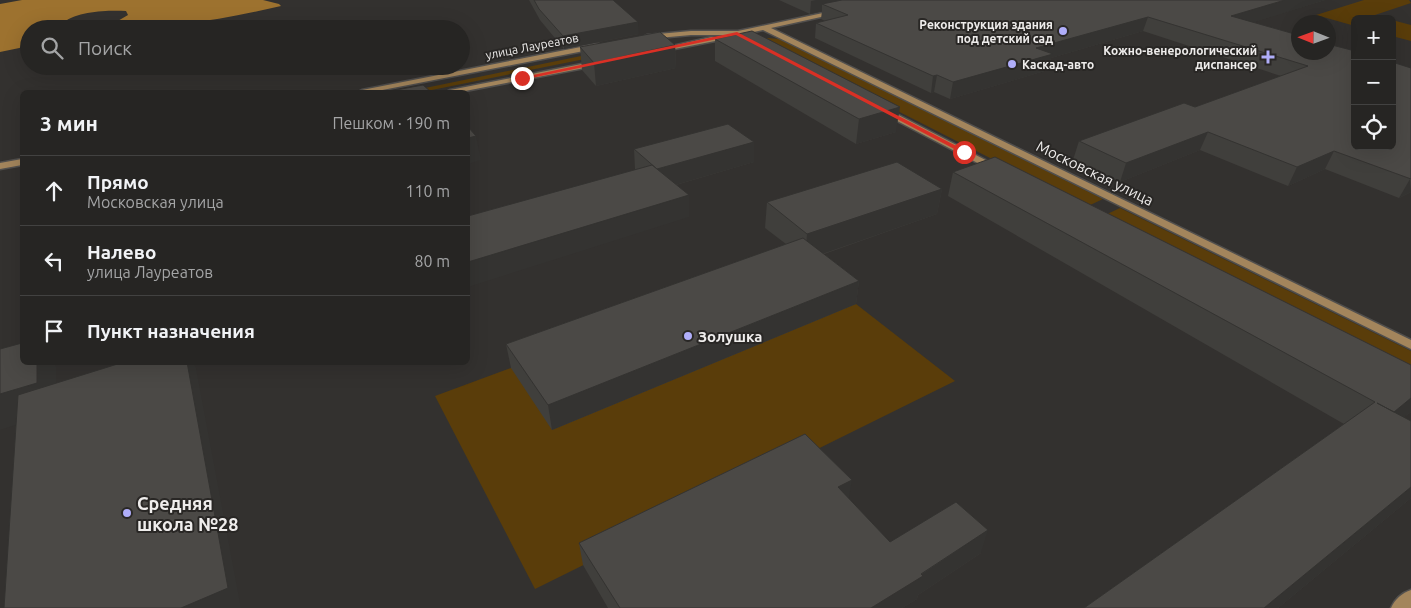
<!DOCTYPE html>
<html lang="ru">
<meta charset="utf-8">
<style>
body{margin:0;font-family:Ubuntu,sans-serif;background:#323130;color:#f1f3f6}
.controls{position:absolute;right:15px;top:15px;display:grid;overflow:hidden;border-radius:8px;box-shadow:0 5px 20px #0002}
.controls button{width:45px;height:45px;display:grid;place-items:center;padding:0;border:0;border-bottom:1px solid #424241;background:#262523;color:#f1f3f6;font:25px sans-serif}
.compass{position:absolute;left:1291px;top:15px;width:45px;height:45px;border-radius:50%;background:#262523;box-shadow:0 5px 20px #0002;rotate:271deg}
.stop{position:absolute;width:15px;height:15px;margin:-11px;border:4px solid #d93025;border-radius:50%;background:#fff}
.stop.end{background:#d93025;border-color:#fff;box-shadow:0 1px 5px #0008}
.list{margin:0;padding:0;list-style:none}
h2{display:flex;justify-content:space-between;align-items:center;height:65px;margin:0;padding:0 20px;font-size:21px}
h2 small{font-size:16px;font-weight:400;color:#a4a5a6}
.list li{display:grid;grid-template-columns:32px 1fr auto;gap:15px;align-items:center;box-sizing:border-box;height:70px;padding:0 20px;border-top:1px solid #424241}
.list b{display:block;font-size:19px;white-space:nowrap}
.list p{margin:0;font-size:16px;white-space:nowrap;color:#a4a5a6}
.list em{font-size:16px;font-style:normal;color:#a4a5a6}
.icon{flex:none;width:28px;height:28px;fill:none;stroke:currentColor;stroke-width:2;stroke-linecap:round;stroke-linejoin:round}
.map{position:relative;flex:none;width:1411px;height:608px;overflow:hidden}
.search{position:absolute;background:#262523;box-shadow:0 5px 20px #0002;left:20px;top:20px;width:450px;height:55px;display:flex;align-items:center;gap:12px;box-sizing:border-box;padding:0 18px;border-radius:28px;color:#a4a5a6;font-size:19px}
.panel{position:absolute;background:#262523;box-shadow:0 5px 20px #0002;left:20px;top:90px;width:450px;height:275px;border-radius:8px}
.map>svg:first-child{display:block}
</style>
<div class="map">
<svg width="1411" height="608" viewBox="0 0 1411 608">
<rect width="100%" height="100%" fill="#33312f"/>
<g fill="#5a3d0a">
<path d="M1364 0H1409L1411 3 1375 15 1387 19H1355V26L1316 15Z"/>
<path d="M1392 20 1411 25V41L1392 36Z"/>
<path d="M768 38 780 39 1103 199 1086 207 764 43 765 39Z"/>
<path d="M664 39 669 42 427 91 425 88Z"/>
<path d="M1120 208 1411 351V373L1103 216Z"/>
<path d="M856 304 955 381 535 589 435 396 511 368Z"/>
</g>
<path fill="#9d722f" d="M22 0H263L279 4 281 6C221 20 159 30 98 29L116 22 128 15 126 11C109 10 78 11 64 22L68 27 66 29H29V46L0 52V4Z"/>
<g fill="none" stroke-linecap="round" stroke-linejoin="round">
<g stroke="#514f4d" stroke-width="3">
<g id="secondary">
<path d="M837 10 840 12 839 13 771 28 1411 340V349L763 30 744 34 756 40 757 42 753 44 736 36 731 35H691L647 39 643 37 647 35 691 31H738Z"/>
<path d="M712 37 716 39 715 41 659 52 655 50Z"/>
<path d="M596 44H599V48L372 92H358L362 90Z"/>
<path d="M597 61H600V65L460 92H446L450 90Z"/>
<path d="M883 107 999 167 1001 169 999 171H993L880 112 879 110Z"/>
<path d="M22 159V165L0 169V163Z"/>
<path d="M1411 590V608H1391C1395 599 1402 593 1411 590Z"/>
</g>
</g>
<use href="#secondary" fill="#a3855c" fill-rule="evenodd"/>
</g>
<g fill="#403f3c">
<path d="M529 0H613L639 34 564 49 540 20Z"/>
<path d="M779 0H1325L1253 22 1411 68V192L1399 198 1325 169 1288 186 1200 150 1120 182 1073 160 1079 141 1195 107 1281 76 1143 31 1051 58 1048 70 950 99 934 92 931 93 815 38 816 23 825 21 821 19 822 11 810 14Z"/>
<path d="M715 39 896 132 856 144 715 61Z"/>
<path d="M675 45 676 68 596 86 582 70 580 47Z"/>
<path d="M634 149 754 162 676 185 689 217 635 169Z"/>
<path d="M953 172 1411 365V412L1404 417 1411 421V498L1278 608H1084L1344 424 948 196Z"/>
<path d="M942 189 937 214 824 254 859 281 856 304 552 430 511 368 506 344 786 244 765 228 767 202Z"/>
<path d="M849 499 890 542 981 553 918 595 917 599 902 608H608L583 565 579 543Z"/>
</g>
<g fill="#343331">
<path d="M816 0H844L822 4V11L810 14 811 1Z"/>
<path d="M1285 0H1325L1226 31 1231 16Z"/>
<path d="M1148 17 1143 31 1051 58 1048 70 950 99 953 82 1036 48Z"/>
<path d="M638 22 639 34 564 49 563 36Z"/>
<path d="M675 45 676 68 596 86 594 63Z"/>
<path d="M937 75 934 92 931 93 933 76Z"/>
<path d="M900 107 896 132 856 144 859 119Z"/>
<path d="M1208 132 1200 150 1120 182 1126 163Z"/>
<path d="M476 136 481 160 468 164V138Z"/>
<path d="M754 142V162L658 190 657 169Z"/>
<path d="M1334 151 1325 169 1288 186 1297 167Z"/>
<path d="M1410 179 1411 192 1399 198Z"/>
<path d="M942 189 937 214 805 260 807 234Z"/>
<path d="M689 195V217L468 287V262Z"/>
<path d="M859 281 856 304 552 430 548 405Z"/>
<path d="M37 362H54L56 367V412L0 430V394Z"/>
<path d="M187 362H193L196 368 241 608H181Z"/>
<path d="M1411 398V412L1373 441 1394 412Z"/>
<path d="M852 480 848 503 838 487Z"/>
<path d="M1411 487V498L1278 608H1264Z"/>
<path d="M988 530 981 553 918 595 917 599 902 608H871Z"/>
</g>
<g fill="#4b4946" stroke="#343331">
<path d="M534 0H613L638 22 563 36 539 9Z"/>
<path d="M842 0H1285L1231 16 1298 35V52H1328V44L1355 51V146H1392V62L1411 68V179L1334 151 1297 167 1208 132 1126 163 1079 141 1184 103 1195 107 1308 66 1148 17 1036 48 1053 54 953 82 937 75 933 76 816 23 848 15 822 4Z"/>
<path d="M752 31 900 107 859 119 715 39Z"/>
<path d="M660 32 675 45 594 63 580 47Z"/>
<path d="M423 85 431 92H385Z"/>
<path d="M728 124 754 142 657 169 634 149Z"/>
<path d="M468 127 476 136 468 138Z"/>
<path d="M995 157 1411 365V398L1394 412 1377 403 1411 421V487L1264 608H1084L1375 402 953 172Z"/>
<path d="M897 162 942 189 807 234 767 202Z"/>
<path d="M652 165 689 195 468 262V216Z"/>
<path d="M803 238 859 281 548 405 506 344Z"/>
<path d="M22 343V362H37V383L0 394V349Z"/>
<path d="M124 362H187L228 588 181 608H4L18 395Z"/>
<path d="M805 434 852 480 838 487 890 542 956 502 988 530 921 574 923 576 871 608H620L579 543Z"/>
</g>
<path fill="#d93025" d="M737 32 966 151 967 152 962 153 736 35 522 80 519 78Z"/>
<g fill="#b0aefa" stroke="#292725" stroke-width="2">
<circle cx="1063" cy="31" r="5"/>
<path d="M1265.5 49.5h5v5h5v5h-5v5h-5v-5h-5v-5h5z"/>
<circle cx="1012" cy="64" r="5"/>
<circle cx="688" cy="336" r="5"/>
<circle cx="127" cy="513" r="5"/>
</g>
<g text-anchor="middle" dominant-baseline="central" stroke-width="4" stroke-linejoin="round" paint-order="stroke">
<g font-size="12" font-weight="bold" fill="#efedec" stroke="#292725" text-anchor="end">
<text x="1053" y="24">Реконструкция здания<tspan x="1053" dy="14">под детский сад</tspan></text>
<text x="1257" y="50">Кожно-венерологический<tspan x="1257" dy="14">диспансер</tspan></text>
<text x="1022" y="64" text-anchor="start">Каскад-авто</text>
</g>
<g font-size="12" fill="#efedec" stroke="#292725">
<text transform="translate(532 46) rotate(-11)">улица Лауреатов</text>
</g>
<g font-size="15" fill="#efedec" stroke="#292725">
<text transform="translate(1095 173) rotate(26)">Московская улица</text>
</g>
<g font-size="15" font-weight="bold" fill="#efedec" stroke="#292725" text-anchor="start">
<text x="698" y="336">Золушка</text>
</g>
<g font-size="18" font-weight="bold" fill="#efedec" stroke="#292725" text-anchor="start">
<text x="137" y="503">Средняя<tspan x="137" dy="21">школа №28</tspan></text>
</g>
</g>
</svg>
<div class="controls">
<button>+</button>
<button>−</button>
<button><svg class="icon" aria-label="locate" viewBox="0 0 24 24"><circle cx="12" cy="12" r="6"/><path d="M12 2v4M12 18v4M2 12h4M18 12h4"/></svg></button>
</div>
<svg class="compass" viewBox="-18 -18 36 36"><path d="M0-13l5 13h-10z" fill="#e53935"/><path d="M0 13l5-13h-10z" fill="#a4a5a6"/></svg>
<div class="stop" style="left:964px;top:152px"></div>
<div class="stop end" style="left:522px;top:78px"></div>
<div class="search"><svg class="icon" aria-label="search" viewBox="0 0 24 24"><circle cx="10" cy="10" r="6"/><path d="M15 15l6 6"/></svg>Поиск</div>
<section class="panel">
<h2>3 мин<small>Пешком · 190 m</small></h2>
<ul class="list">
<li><svg class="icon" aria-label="ahead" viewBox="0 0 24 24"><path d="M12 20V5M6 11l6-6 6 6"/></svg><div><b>Прямо</b><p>Московская улица</p></div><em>110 m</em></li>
<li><svg class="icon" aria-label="left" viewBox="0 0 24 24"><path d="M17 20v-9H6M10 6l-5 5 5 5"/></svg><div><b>Налево</b><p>улица Лауреатов</p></div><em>80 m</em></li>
<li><svg class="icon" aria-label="arrive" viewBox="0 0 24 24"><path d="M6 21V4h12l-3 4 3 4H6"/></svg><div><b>Пункт назначения</b></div></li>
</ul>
</section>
</div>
